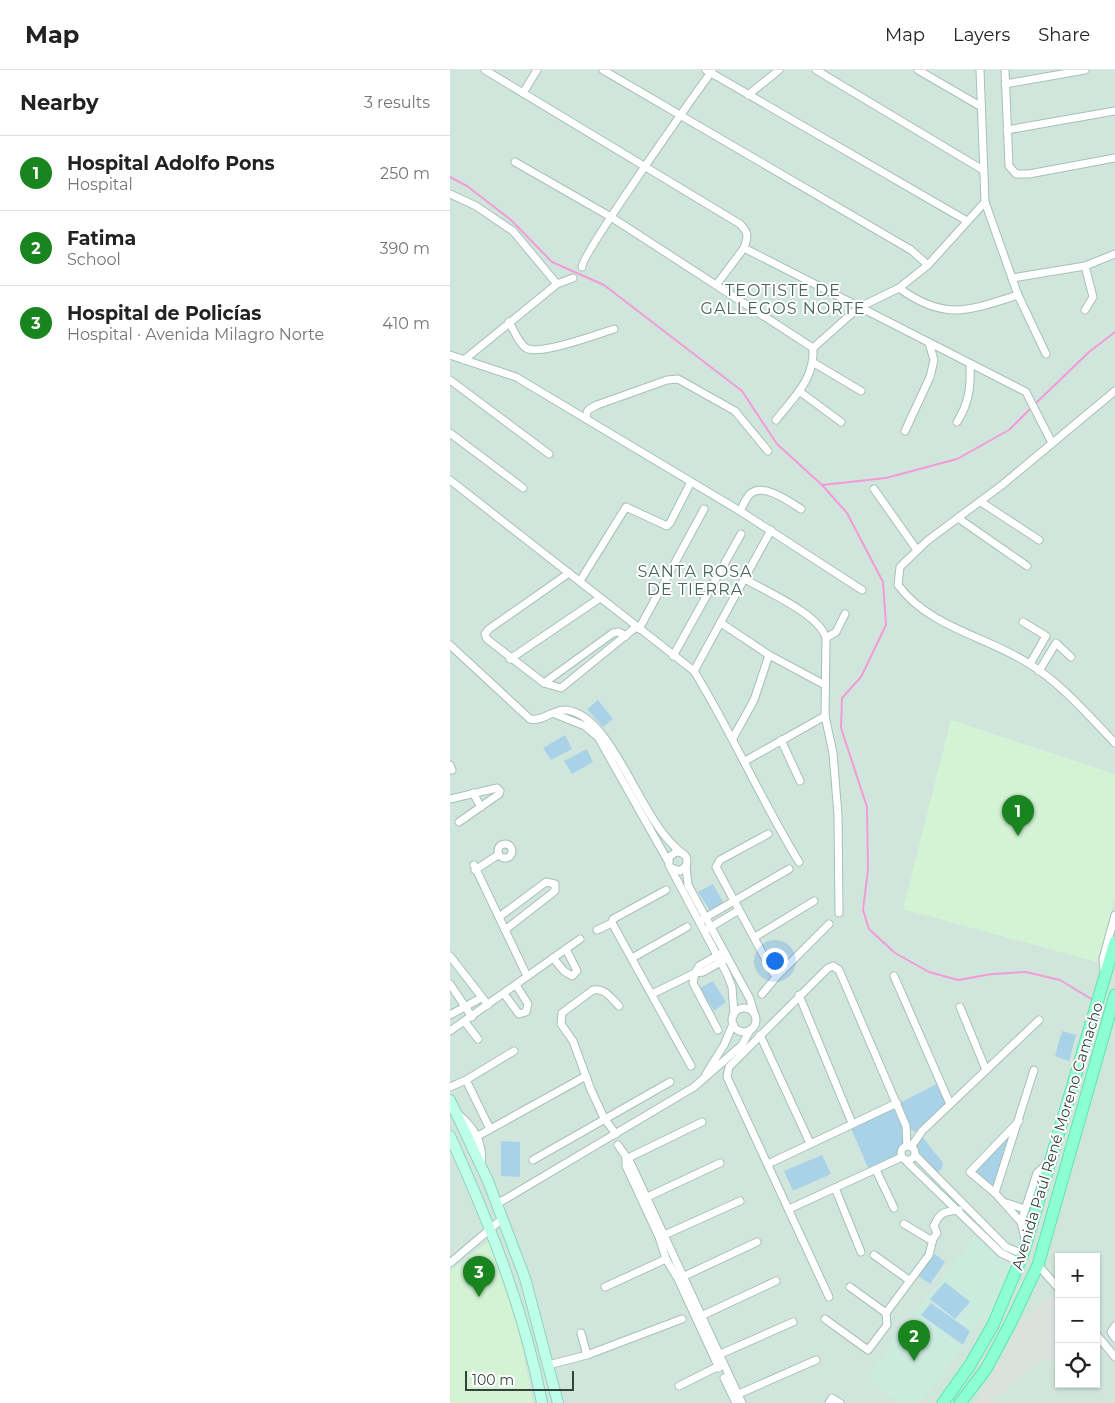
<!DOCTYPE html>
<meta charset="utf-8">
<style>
body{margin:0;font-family:Montserrat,sans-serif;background:#f6f6f6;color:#222}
.controls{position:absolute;right:15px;bottom:15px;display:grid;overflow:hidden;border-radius:0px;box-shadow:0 1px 4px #0004}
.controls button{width:45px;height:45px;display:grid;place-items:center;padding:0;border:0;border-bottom:1px solid #e0e0e0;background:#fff;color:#222;font:25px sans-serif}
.scale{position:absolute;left:15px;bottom:12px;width:109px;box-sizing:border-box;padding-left:5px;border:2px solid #32433b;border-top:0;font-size:14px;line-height:18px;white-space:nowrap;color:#32433b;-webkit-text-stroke:4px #fff;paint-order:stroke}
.you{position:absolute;left:324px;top:890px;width:18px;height:18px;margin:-12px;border:4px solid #fff;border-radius:50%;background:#1a73e8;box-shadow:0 0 0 8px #1a73e833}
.badge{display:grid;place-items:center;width:32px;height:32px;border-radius:50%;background:#18851e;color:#fff;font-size:16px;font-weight:700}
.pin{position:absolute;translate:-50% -41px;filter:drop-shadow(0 1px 2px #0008)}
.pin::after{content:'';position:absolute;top:26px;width:18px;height:15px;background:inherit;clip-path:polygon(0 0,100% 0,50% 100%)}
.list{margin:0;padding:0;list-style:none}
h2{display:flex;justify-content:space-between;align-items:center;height:65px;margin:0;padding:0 20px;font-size:21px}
h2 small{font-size:16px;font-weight:400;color:#767676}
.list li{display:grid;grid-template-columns:32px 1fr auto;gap:15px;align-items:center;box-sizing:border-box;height:75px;padding:0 20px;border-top:1px solid #e0e0e0}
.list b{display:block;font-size:19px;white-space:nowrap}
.list p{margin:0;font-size:16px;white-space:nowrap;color:#767676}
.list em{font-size:16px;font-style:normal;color:#767676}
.icon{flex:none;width:28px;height:28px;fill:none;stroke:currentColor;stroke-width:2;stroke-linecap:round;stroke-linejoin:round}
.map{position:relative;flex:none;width:665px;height:1333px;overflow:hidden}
header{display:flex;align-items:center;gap:30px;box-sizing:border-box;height:70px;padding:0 25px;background:#fff;border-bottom:1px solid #e0e0e0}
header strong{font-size:24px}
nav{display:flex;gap:28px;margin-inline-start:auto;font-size:18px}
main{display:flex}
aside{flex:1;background:#fff}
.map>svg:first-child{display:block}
</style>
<header>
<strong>Map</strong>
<nav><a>Map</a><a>Layers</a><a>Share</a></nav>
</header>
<main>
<aside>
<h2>Nearby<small>3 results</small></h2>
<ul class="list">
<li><span class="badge">1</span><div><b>Hospital Adolfo Pons</b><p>Hospital</p></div><em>250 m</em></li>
<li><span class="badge">2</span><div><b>Fatima</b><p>School</p></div><em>390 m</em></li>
<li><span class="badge">3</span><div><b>Hospital de Policías</b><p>Hospital · Avenida Milagro Norte</p></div><em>410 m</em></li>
</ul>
</aside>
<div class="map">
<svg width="665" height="1333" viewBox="0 0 665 1333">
<rect width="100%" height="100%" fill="#e2f2eb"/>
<path fill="#d0e6dd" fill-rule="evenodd" d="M0 0H665V1333H0ZM609 1187H646V1314H609Z"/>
<path fill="#cbebdf" d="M525 1166 551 1191 561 1196 539 1249 527 1251 513 1277 470 1333H448L417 1306Z"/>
<g fill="#d4f3d5">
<path d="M501 650 665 704V827L647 892 453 839Z"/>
<path d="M39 1171 67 1253 83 1333H0V1201Z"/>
</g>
<g fill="#a9d2e8">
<path d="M148 630 163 649 153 657 137 639Z"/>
<path d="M115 665 122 679 101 690 93 678Z"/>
<path d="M137 679 143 692 122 704 114 691Z"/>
<path d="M263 814 274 834 261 842 248 822Z"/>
<path d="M263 911 276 932 264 941 250 918Z"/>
<path d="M612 961 626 965 619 991 605 986Z"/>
<path d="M489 1013 499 1035 467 1063 458 1058 449 1033Z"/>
<path d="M438 1038 448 1040 454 1057 455 1074 451 1078V1087L420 1102 400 1056Z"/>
<path d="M562 1062 544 1118 526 1101Z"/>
<path d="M471 1065 493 1093 492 1098 484 1105 477 1097 465 1073Z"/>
<path d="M51 1071 70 1072V1107L51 1106Z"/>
<path d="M372 1085 381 1104 343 1121 334 1101Z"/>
<path d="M485 1184 495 1192 480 1214 468 1206Z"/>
<path d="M495 1212 520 1232 505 1249 480 1229Z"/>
<path d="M481 1233 520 1261 513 1275 471 1245Z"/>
</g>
<path fill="#dbe2de" d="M604 1225 609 1231V1288L600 1295 592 1288 541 1333H525L577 1243Z"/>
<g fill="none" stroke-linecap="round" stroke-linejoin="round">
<g stroke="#f29bd7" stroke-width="2">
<path d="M0 107 17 116 61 150 102 192 154 215 292 321 327 374 372 415 397 443 433 512 436 555 411 607 392 628 391 658 417 737 418 799 413 840 419 859 445 883 479 902 508 910 542 904 576 902 610 910 643 930"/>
<path d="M585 334 639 282 665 262"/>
<path d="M372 415 436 408 507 389 559 360 582 337"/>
</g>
<g stroke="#a7c0b5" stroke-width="9">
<g id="minor">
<path d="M35 0 290 154C299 163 298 167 294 178L576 322 602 373"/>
<path d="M153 0 461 180 478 195"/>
<path d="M256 0 517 151"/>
<path d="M366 0 533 100"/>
<path d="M468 0 530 36"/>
<path d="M555 0 559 96 566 104H579L665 88"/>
<path d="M555 14 635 0"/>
<path d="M73 23 87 0"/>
<path d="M298 25 329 0"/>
<path d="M557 60 665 41"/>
<path d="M65 92 161 147 363 278"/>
<path d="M0 124 26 136 63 161 107 214 14 290"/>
<path d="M535 132 568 225 596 284"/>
<path d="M132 197C131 185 246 23 262 1"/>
<path d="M562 208 635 196 665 184"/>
<path d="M107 214 123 208"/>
<path d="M267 214 294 178"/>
<path d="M449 218C494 251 518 241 568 225"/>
<path d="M635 240 643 227 635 196"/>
<path d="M59 252C64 260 68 273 76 278 89 286 148 264 164 259"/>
<path d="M363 278 408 238 449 218 478 195 535 132 530 0"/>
<path d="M0 285 66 307 290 441 412 520"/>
<path d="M364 293 411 321"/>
<path d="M0 310 99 384"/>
<path d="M349 321 391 352"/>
<path d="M665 321 552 415 477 471 450 497 448 515C479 557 535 566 578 593 611 613 638 645 665 673"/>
<path d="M137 349C135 340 139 339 147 335L217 310 228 309 285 341 318 381"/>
<path d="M326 350C344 327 365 309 363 278"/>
<path d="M507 352C519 333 521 317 520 294"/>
<path d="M455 361 480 307 484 290 479 273"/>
<path d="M0 363 73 418"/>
<path d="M0 410 244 601C282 663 311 730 349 792"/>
<path d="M424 419 467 480"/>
<path d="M531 432 589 470"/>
<path d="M290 441C293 436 296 428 300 424 313 412 340 432 351 439"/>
<path d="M508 448 577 496"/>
<path d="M119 503 39 559 35 564 37 569 94 613 111 618 186 557"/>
<path d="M295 509C317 522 369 544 376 568L375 646 383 683 388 745 389 843"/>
<path d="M130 511 176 437 217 456 220 453 241 412"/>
<path d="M573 552 596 566 580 594"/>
<path d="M271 553 319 585 375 615"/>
<path d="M189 559 254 439"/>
<path d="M376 568 386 562 395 544"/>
<path d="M0 575 80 649C93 652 103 639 116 640 164 645 189 751 231 782"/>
<path d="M223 586 291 464"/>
<path d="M60 589 150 528"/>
<path d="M244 601 321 460"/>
<path d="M589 601 606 573 621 587"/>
<path d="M94 613 163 563 169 562 176 566"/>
<path d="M105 644 135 656 148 667 218 791"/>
<path d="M283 668 304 630 319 585"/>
<path d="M331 670 350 711"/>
<path d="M295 691 375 646"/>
<path d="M0 695 2 700"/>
<path d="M23 723 31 737"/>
<path d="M0 729 47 718 50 721 49 724 9 752"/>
<path d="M318 764 270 790 266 797 323 903 327 906"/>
<circle cx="55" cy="781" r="7"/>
<path d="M24 795 77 906"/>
<path d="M236 796 238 815 300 929 304 943"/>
<path d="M222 798 230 801 236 796C239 788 235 782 226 782L219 787V795L277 904 282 917 284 944"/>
<path d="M25 800 48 785"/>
<path d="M216 820 163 849 162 853 241 996"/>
<path d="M49 847 96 812 105 814V821L55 860"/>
<path d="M253 849 339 799"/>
<path d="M259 858 289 840"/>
<path d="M147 860 162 853"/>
<path d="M305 867 364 831"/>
<path d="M270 884 249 896 245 903 253 902 274 890"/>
<path d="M0 886 38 935"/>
<path d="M103 888 114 901 122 906 127 901 116 879"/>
<path d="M182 888 237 857"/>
<path d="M654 901 653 889 665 845"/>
<path d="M245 903 243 913 268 960"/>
<path d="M444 906 500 1034"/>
<path d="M0 914 22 947"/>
<path d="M54 924 69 944 76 942 78 934 66 915"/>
<path d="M202 924 245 903"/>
<path d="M312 924 327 906 379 854"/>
<path d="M349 925 402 1053"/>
<path d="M510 937 536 1000"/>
<circle cx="294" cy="950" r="12"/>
<path d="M0 945 31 928"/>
<path d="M15 952 28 969"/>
<path d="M0 961 130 869"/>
<path d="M310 965 360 1073"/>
<path d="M256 1004 274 975 283 954"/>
<path d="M0 1017 16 1010"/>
<path d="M9 1045C25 1058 34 1075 31 1096"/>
<path d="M569 1051 520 1102 545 1123 571 1152"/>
<path d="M40 1059 16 1010 64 981"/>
<path d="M166 1064 154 1048 141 1020 123 971 111 954 112 943 143 920C155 918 161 928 169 936"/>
<path d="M26 1067 136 1006"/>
<path d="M168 1075 181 1094 292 1333"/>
<circle cx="458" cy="1083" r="7"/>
<path d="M461 1077 472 1061 589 950"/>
<path d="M465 1085 556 1177 573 1184"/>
<path d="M176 1089V1096L209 1167 216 1189 228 1209 269 1298"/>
<path d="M176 1089 252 1052"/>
<path d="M83 1090 220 1012"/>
<path d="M455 1090 551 1183 570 1192"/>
<path d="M318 1094 447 1033"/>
<path d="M426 1100 444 1138"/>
<path d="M385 1118 411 1182"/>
<path d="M545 1123 584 1000"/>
<path d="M193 1129 270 1093"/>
<path d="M553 1132 575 1139"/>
<path d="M47 1134 244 1017 292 975 300 960"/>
<path d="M339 1139 452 1087"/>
<path d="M454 1154 479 1169H483"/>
<path d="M484 1156C490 1141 495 1142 509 1140"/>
<path d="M210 1167 290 1131"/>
<path d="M576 1173 571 1152 587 1103 600 1091"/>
<path d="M424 1185 459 1210"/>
<path d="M0 1193 52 1149"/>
<path d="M588 1195 609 1219"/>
<path d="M228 1209 307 1172"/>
<path d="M155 1217 216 1189"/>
<path d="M400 1217 436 1243"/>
<path d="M379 1227 277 1007 279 997 378 898 383 896 389 900 456 1056 457 1076"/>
<path d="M249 1247 326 1211"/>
<path d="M375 1249 418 1280 437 1255 436 1243 479 1185 483 1169 487 1163 484 1156"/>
<path d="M665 1256 661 1262 665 1268"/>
<path d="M131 1263 137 1285"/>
<path d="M646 1264 665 1287"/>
<path d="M266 1286 343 1252"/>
<path d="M98 1295 137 1285 232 1249"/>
<path d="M274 1308 286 1333"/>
<path d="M229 1316 271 1295"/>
<path d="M284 1326 366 1290"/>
<path d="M379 1333 382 1328 390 1333"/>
</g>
</g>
<g stroke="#90d3bb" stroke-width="12">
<g id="secondary">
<path d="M0 1030 38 1111 75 1208 108 1333"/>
<path d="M0 1066C39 1152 74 1239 92 1333"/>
</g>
</g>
<g stroke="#5be6af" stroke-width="13">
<g id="primary">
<path d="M493 1333 520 1295 543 1255 573 1184 665 872"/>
<path d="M510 1333 536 1299 560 1254 588 1195 665 925"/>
</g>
</g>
<use href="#minor" stroke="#fff" stroke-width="7"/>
<use href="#secondary" stroke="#beffe9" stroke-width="10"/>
<use href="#primary" stroke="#8dffd3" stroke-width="11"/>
</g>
<g text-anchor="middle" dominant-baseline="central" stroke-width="4" stroke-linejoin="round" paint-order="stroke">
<g font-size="15" fill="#32433b" stroke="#fff">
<text transform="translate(607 1066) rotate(-73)">Avenida Paúl René Moreno Camacho</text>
</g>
<g font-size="16" letter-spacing="1" fill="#496658" stroke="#fff">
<text x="333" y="220">TEOTISTE DE<tspan x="333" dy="18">GALLEGOS NORTE</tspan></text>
<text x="245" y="501">SANTA ROSA<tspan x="245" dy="18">DE TIERRA</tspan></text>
</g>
</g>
</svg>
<div class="controls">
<button>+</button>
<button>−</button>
<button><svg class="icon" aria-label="locate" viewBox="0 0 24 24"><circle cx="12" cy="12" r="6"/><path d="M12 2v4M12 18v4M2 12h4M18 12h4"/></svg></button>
</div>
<div class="scale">100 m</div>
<div class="you"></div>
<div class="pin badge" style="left:568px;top:766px">1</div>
<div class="pin badge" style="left:464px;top:1291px">2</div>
<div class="pin badge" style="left:29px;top:1227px">3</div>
</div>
</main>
